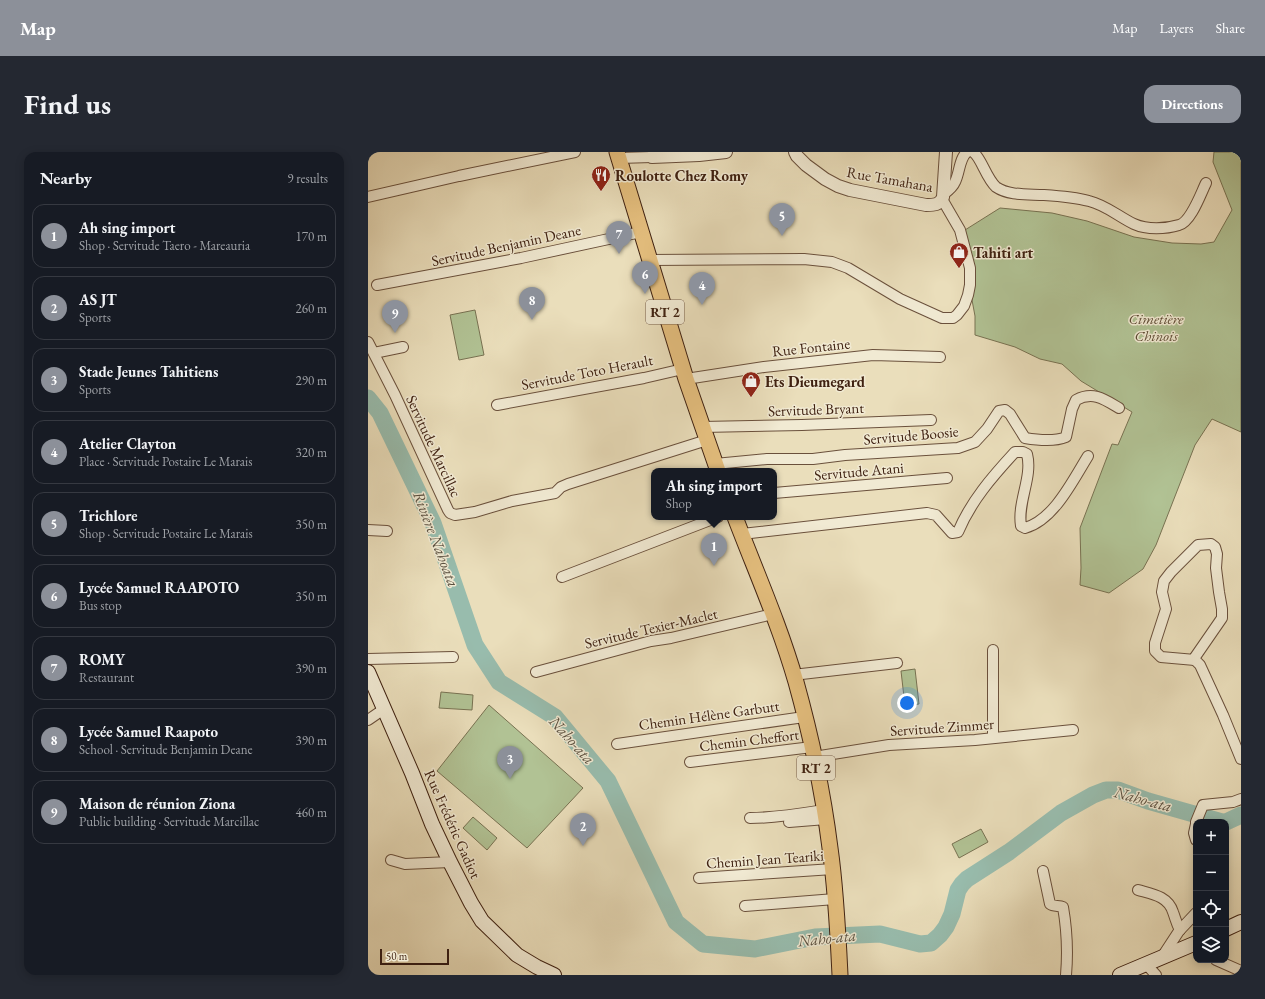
<!DOCTYPE html>
<meta charset="utf-8">
<style>
body{margin:0;font-family:"EB Garamond",serif;background:#242831;color:#f1f3f6}
.controls{position:absolute;right:12px;bottom:12px;display:grid;overflow:hidden;border-radius:8px;box-shadow:0 2px 10px #0003}
.controls button{width:36px;height:36px;display:grid;place-items:center;padding:0;border:0;border-bottom:1px solid #363941;background:#171b24;color:#f1f3f6;font:20px sans-serif}
.scale{position:absolute;left:12px;bottom:10px;width:69px;box-sizing:border-box;padding-left:4px;border:2px solid #3f2111;border-top:0;font-size:11px;line-height:14px;white-space:nowrap;color:#3f2111;-webkit-text-stroke:3px #f1ead3;paint-order:stroke}
.you{position:absolute;left:539px;top:551px;width:14px;height:14px;margin:-10px;border:3px solid #fff;border-radius:50%;background:#1a73e8;box-shadow:0 0 0 6px #1a73e833}
.badge{display:grid;place-items:center;width:26px;height:26px;border-radius:50%;background:#8c9099;color:#fff;font-size:13px;font-weight:700}
.pin{position:absolute;translate:-50% -33px;filter:drop-shadow(0 1px 2px #0008)}
.pin::after{content:'';position:absolute;top:21px;width:14px;height:12px;background:inherit;clip-path:polygon(0 0,100% 0,50% 100%)}
.popup{position:absolute;left:283px;top:316px;width:126px;height:52px;box-sizing:border-box;display:grid;place-content:center;border-radius:8px;background:#171b24;filter:drop-shadow(0 1px 3px #0005);font-size:13px;white-space:nowrap;color:#9ea1a6}
.popup b{font-size:15px;color:#f1f3f6}
.popup::after{content:'';position:absolute;left:50%;top:100%;margin-left:-8px;border:8px solid transparent;border-top-color:#171b24}
.list{margin:0;padding:0;list-style:none}
h2{display:flex;justify-content:space-between;align-items:center;height:52px;margin:0;padding:0 16px;font-size:17px}
h2 small{font-size:13px;font-weight:400;color:#9ea1a6}
.list li{display:grid;grid-template-columns:26px 1fr auto;gap:12px;align-items:center;box-sizing:border-box;height:64px;margin:0 8px 8px;padding:0 8px;border:1px solid #363941;border-radius:12px}
.list b{display:block;font-size:15px;white-space:nowrap}
.list p{margin:0;font-size:13px;white-space:nowrap;color:#9ea1a6}
.list em{font-size:13px;font-style:normal;color:#9ea1a6}
.icon{flex:none;width:22px;height:22px;fill:none;stroke:currentColor;stroke-width:2;stroke-linecap:round;stroke-linejoin:round}
.map{position:relative;flex:none;width:873px;height:823px;overflow:hidden;border-radius:12px}
header{display:flex;align-items:center;gap:24px;box-sizing:border-box;height:56px;padding:0 20px;background:#8c9099;color:#fff}
header strong{font-size:19px}
nav{display:flex;gap:22px;margin-inline-start:auto;font-size:14px}
.intro{display:flex;align-items:center;justify-content:space-between;box-sizing:border-box;height:96px;padding:0 24px}
h1{margin:0;font-size:28px}
.button{padding:10px 18px;border-radius:12px;background:#8c9099;color:#fff;font-size:14px;font-weight:700}
main{display:flex;gap:24px;padding:0 24px}
aside{flex:1;background:#171b24;border-radius:12px;box-shadow:0 2px 10px #0003}
.map>svg:first-child{display:block}
</style>
<header>
<strong>Map</strong>
<nav><a>Map</a><a>Layers</a><a>Share</a></nav>
</header>
<div class="intro"><h1>Find us</h1><a class="button">Directions</a></div>
<main>
<aside>
<h2>Nearby<small>9 results</small></h2>
<ul class="list">
<li><span class="badge">1</span><div><b>Ah sing import</b><p>Shop · Servitude Taero - Mareauria</p></div><em>170 m</em></li>
<li><span class="badge">2</span><div><b>AS JT</b><p>Sports</p></div><em>260 m</em></li>
<li><span class="badge">3</span><div><b>Stade Jeunes Tahitiens</b><p>Sports</p></div><em>290 m</em></li>
<li><span class="badge">4</span><div><b>Atelier Clayton</b><p>Place · Servitude Postaire Le Marais</p></div><em>320 m</em></li>
<li><span class="badge">5</span><div><b>Trichlore</b><p>Shop · Servitude Postaire Le Marais</p></div><em>350 m</em></li>
<li><span class="badge">6</span><div><b>Lycée Samuel RAAPOTO</b><p>Bus stop</p></div><em>350 m</em></li>
<li><span class="badge">7</span><div><b>ROMY</b><p>Restaurant</p></div><em>390 m</em></li>
<li><span class="badge">8</span><div><b>Lycée Samuel Raapoto</b><p>School · Servitude Benjamin Deane</p></div><em>390 m</em></li>
<li><span class="badge">9</span><div><b>Maison de réunion Ziona</b><p>Public building · Servitude Marcillac</p></div><em>460 m</em></li>
</ul>
</aside>
<div class="map">
<svg width="873" height="823" viewBox="0 0 873 823">
<rect width="100%" height="100%" fill="#eadebb"/>
<filter id="stains"><feTurbulence type="fractalNoise" baseFrequency=".005" numOctaves="4"/><feColorMatrix values="0 0 0 0 .2 0 0 0 0 .09 0 0 0 0 .02 0 0 0 .5 -.17"/></filter>
<radialGradient id="worn" r=".72"><stop offset=".6" stop-color="#630" stop-opacity="0"/><stop offset="1" stop-color="#630" stop-opacity=".3"/></radialGradient>
<g fill="#b1c294" stroke="#787252">
<path d="M846 0H873V280L844 267 827 293 788 393 775 417 741 441 712 433 713 416 712 376 744 292 750 293 764 260 713 229 694 212 672 207 647 195 607 183V164L604 148 606 127 597 78 632 56 684 61 719 69 766 85 804 91 833 92 846 90 864 58 845 10Z"/>
<path d="M107 158 116 203 91 208 82 163Z"/>
<path d="M547 517 551 552 537 554 533 519Z"/>
<path d="M73 540 105 543 104 558 71 556Z"/>
<path d="M121 553 215 636 159 696 69 619Z"/>
<path d="M105 665 129 686 119 698 95 676Z"/>
<path d="M613 677 620 690 591 706 584 692Z"/>
</g>
<g fill="none" stroke-linecap="round" stroke-linejoin="round">
<g stroke="#98bcad" stroke-width="17">
<path d="M0 246 12 261 65 371 107 493 131 530 187 565 240 629 308 770 335 792 387 797 447 785 512 782 552 792 563 791 572 783 578 775 584 762 590 738 594 732 599 727 641 700 693 661 725 643 738 638H750L780 649 854 670"/>
<path d="M858 670 873 663"/>
</g>
<g stroke="#6a503c" stroke-width="12">
<g id="minor">
<path d="M605 0C613 5 618 26 628 35 641 44 661 42 676 43 691 44 706 45 721 49 738 53 751 65 766 72 779 78 798 77 811 73 823 70 833 41 838 31"/>
<path d="M251 6 284 5"/>
<path d="M576 42C580 39 585 35 587 30 592 20 591 7 599 0"/>
<path d="M0 45 91 24 207 0"/>
<path d="M281 108 436 107 464 110 480 116 532 147 574 166H585L589 163 596 154 600 143 602 133V116L592 78 574 47"/>
<path d="M9 133 153 106 273 80"/>
<path d="M0 190 27 243 80 358 82 361 87 363 107 360 144 349 187 341 193 335 200 332 339 288"/>
<path d="M6 201 35 195"/>
<path d="M318 227 396 215 505 203 572 205"/>
<path d="M129 253 276 226 315 217"/>
<path d="M334 275 434 273 563 268"/>
<path d="M347 312 399 307H445L477 303 590 296 607 290 619 277 631 259 637 258 642 262 657 286C669 288 686 290 698 285L704 257 708 248C725 239 736 247 751 256"/>
<path d="M406 341 579 326"/>
<path d="M0 378 19 379"/>
<path d="M374 382 559 361 568 363 584 381 590 380C603 349 624 325 647 300H655L659 302C665 325 649 350 653 374L657 376C686 368 705 328 720 304"/>
<path d="M194 425 350 365"/>
<path d="M0 507 85 505"/>
<path d="M825 508 854 466V457L851 440 848 416 849 402 847 395 843 392 830 393 803 420 796 429 794 440 798 457 787 491V499L793 505 827 508 832 513 855 563 873 607"/>
<path d="M168 520 283 489 303 486 405 462"/>
<path d="M425 523 529 511"/>
<path d="M0 568 16 557"/>
<path d="M625 586V498"/>
<path d="M249 592 436 565"/>
<path d="M446 605 521 593 607 588 705 578"/>
<path d="M322 610 444 595"/>
<path d="M382 666C408 666 431 662 456 658"/>
<path d="M421 670 458 667"/>
<path d="M828 670 835 653 865 650 873 647"/>
<path d="M828 672 826 681 828 688"/>
<path d="M23 708 37 712 82 710"/>
<path d="M675 719 682 752C686 755 691 753 695 755 699 778 700 800 698 823"/>
<path d="M331 726 465 717"/>
<path d="M770 738C784 742 800 744 805 760 808 768 808 771 812 778"/>
<path d="M377 754 467 747"/>
<path d="M794 805 811 779 828 761"/>
<path d="M848 808 873 819"/>
<path d="M778 812 788 823"/>
</g>
</g>
<g stroke="#6a503c" stroke-width="14">
<g id="tertiary">
<path d="M427 0 429 4 438 13 457 27 470 34 482 38 558 53C566 53 572 53 575 45L578 0"/>
<path d="M284 5 331 3 358 0"/>
</g>
</g>
<g stroke="#3f2111" stroke-width="16">
<g id="secondary">
<path d="M0 520 44 621 64 672 82 710 103 751 114 769 149 803 169 815 186 823"/>
<path d="M858 777 873 770"/>
<path d="M752 823 828 791"/>
</g>
</g>
<g stroke="#3f2111" stroke-width="17">
<g id="primary">
<path d="M249 0 318 227 350 319"/>
<path d="M367 365C388 420 412 474 428 530 443 584 455 640 462 696 468 738 470 781 472 823"/>
</g>
</g>
<use href="#minor" stroke="#f1ead3" stroke-width="10"/>
<use href="#tertiary" stroke="#f1ead3" stroke-width="12"/>
<use href="#secondary" stroke="#f1ead3" stroke-width="14"/>
<use href="#primary" stroke="#e5bf7e" stroke-width="15"/>
</g>
<defs>
<g id="restaurant-pin" transform="scale(1)"><path d="M0 17L-7.5 6A9.5 9.5 0 1 1 7.5 6Z" fill="#8f2418" stroke="#f1ead3"/><path d="M-5-6h1v4h1v-4h1v4h1v-4h1v5L-1.5 .5V6h-2V.5L-5-1ZM5-6V6H3V1.5H1.5Q1.5-4 5-6Z" fill="#fff"/></g>
<g id="shop-pin" transform="scale(1)"><path d="M0 17L-7.5 6A9.5 9.5 0 1 1 7.5 6Z" fill="#8f2418" stroke="#f1ead3"/><path d="M-5-2.5h2.3a2.7 3.5 0 0 1 5.4 0H5L5.5 6h-11ZM-1.5-2.5h3a1.5 2.3 0 0 0-3 0Z" fill="#fff"/></g>
</defs>
<g fill-rule="evenodd">
<use href="#restaurant-pin" x="233" y="23"/>
<use href="#shop-pin" x="591" y="100"/>
<use href="#shop-pin" x="383" y="229"/>
</g>
<g text-anchor="middle" dominant-baseline="central" stroke-width="3" stroke-linejoin="round" paint-order="stroke">
<g fill="#f1ead3" stroke="#745d4b" stroke-width="1">
<rect x="278" y="148" width="38" height="24" rx="3"/>
<rect x="429" y="604" width="38" height="24" rx="3"/>
</g>
<g font-size="14" font-weight="bold" fill="#3f2111">
<text x="297" y="160">RT 2</text>
<text x="448" y="616">RT 2</text>
</g>
<g font-size="15" font-weight="bold" fill="#3f2111" stroke="#f1ead3" text-anchor="start">
<text x="247" y="23">Roulotte Chez Romy</text>
<text x="605" y="100">Tahiti art</text>
<text x="397" y="229">Ets Dieumegard</text>
</g>
<g font-size="15" fill="#3f2111" stroke="#f1ead3">
<text transform="translate(522 27) rotate(10)">Rue Tamahana</text>
<text transform="translate(138 93) rotate(-12)">Servitude Benjamin Deane</text>
<text transform="translate(443 195) rotate(-6)">Rue Fontaine</text>
<text transform="translate(219 220) rotate(-11)">Servitude Toto Herault</text>
<text transform="translate(448 257) rotate(-2)">Servitude Bryant</text>
<text transform="translate(543 283) rotate(-5)">Servitude Boosie</text>
<text transform="translate(66 294) rotate(65)">Servitude Marcillac</text>
<text transform="translate(491 319) rotate(-5)">Servitude Atani</text>
<text transform="translate(283 476) rotate(-13)">Servitude Texier-Maclet</text>
<text transform="translate(341 563) rotate(-8)">Chemin Hélène Garbutt</text>
<text transform="translate(574 575) rotate(-4)">Servitude Zimmer</text>
<text transform="translate(381 588) rotate(-7)">Chemin Cheffort</text>
<text transform="translate(85 672) rotate(66)">Rue Frédéric Gadiot</text>
<text transform="translate(397 707) rotate(-4)">Chemin Jean Teariki</text>
</g>
<g font-size="15" font-style="italic" fill="#5c4932" stroke="#f1ead3">
<text x="788" y="166">Cimetière<tspan x="788" dy="17">Chinois</tspan></text>
</g>
<g font-size="16" font-style="italic" fill="#5a5040" stroke="#f1ead3">
<text transform="translate(68 387) rotate(69)">Rivière Nahoata</text>
<text transform="translate(204 588) rotate(48)">Naho-ata</text>
<text transform="translate(775 647) rotate(15)">Naho-ata</text>
<text transform="translate(459 786) rotate(-6)">Naho-ata</text>
</g>
</g>
<rect width="100%" height="100%" filter="url(#stains)"/>
<rect width="100%" height="100%" fill="url(#worn)"/>
</svg>
<div class="controls">
<button>+</button>
<button>−</button>
<button><svg class="icon" aria-label="locate" viewBox="0 0 24 24"><circle cx="12" cy="12" r="6"/><path d="M12 2v4M12 18v4M2 12h4M18 12h4"/></svg></button>
<button><svg class="icon" aria-label="layers" viewBox="0 0 24 24"><path d="M12 4l9 5-9 5-9-5zM3 14l9 5 9-5"/></svg></button>
</div>
<div class="scale">50 m</div>
<div class="you"></div>
<div class="pin badge" style="left:346px;top:414px">1</div>
<div class="popup"><b>Ah sing import</b>Shop</div>
<div class="pin badge" style="left:215px;top:694px">2</div>
<div class="pin badge" style="left:142px;top:627px">3</div>
<div class="pin badge" style="left:334px;top:153px">4</div>
<div class="pin badge" style="left:414px;top:84px">5</div>
<div class="pin badge" style="left:277px;top:142px">6</div>
<div class="pin badge" style="left:251px;top:102px">7</div>
<div class="pin badge" style="left:164px;top:168px">8</div>
<div class="pin badge" style="left:27px;top:181px">9</div>
</div>
</main>
